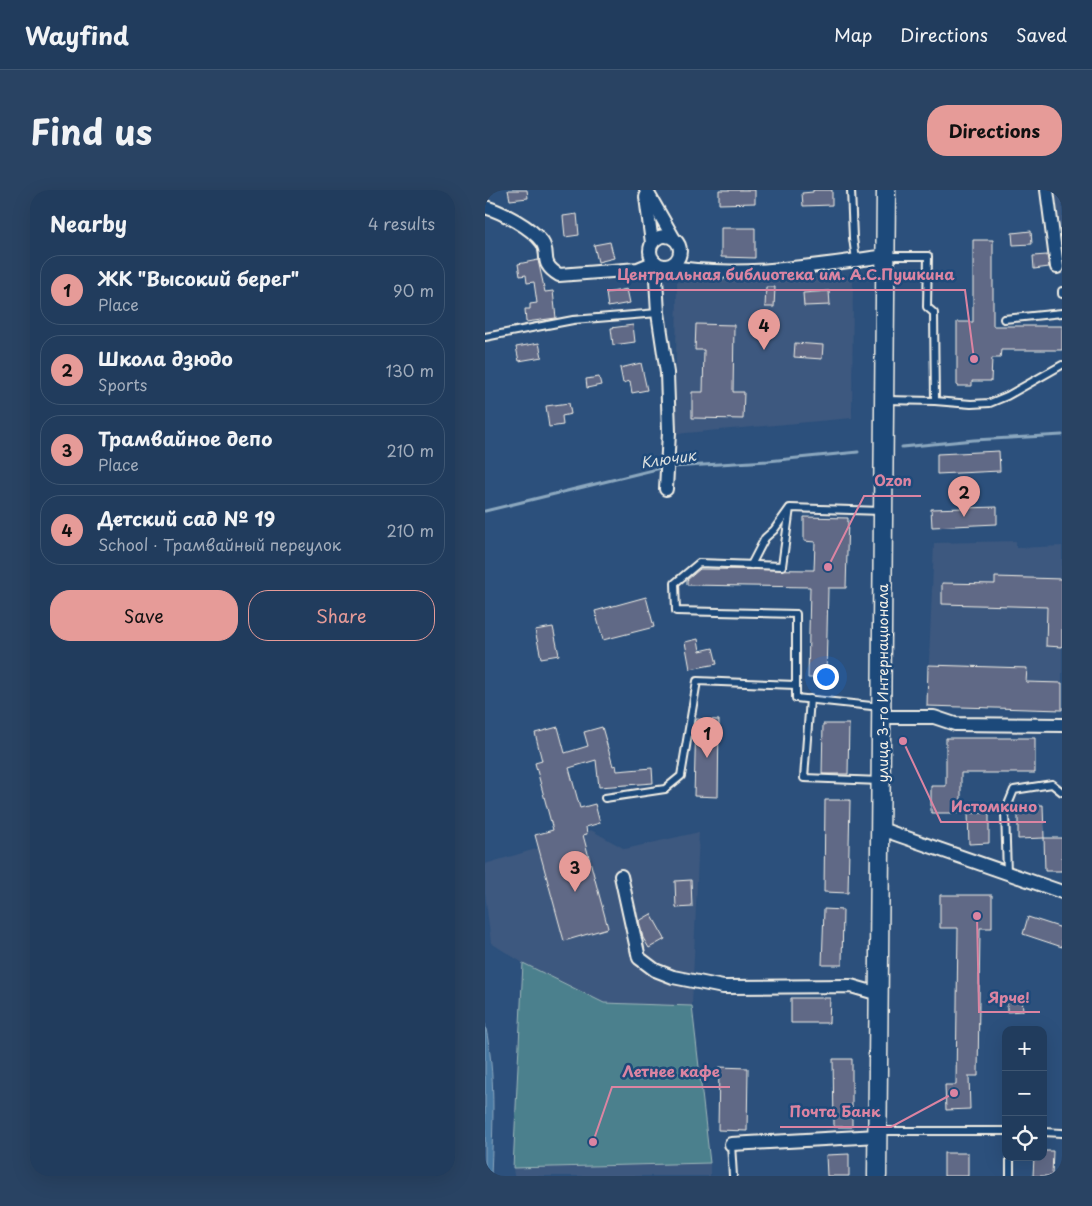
<!DOCTYPE html>
<meta charset="utf-8">
<style>
body{margin:0;font-family:"Playpen Sans",sans-serif;background:#294363;color:#f1f3f6}
.controls{position:absolute;right:15px;bottom:15px;display:grid;overflow:hidden;border-radius:10px;box-shadow:0 5px 20px #0002}
.controls button{width:45px;height:45px;display:grid;place-items:center;padding:0;border:0;border-bottom:1px solid #3e5672;background:#213c5d;color:#f1f3f6;font:25px sans-serif}
.you{position:absolute;left:340px;top:486px;width:18px;height:18px;margin:-12px;border:4px solid #fff;border-radius:50%;background:#1a73e8;box-shadow:0 0 0 8px #1a73e833}
.badge{display:grid;place-items:center;width:32px;height:32px;border-radius:50%;background:#e69b98;color:#111;font-size:16px;font-weight:700}
.pin{position:absolute;translate:-50% -41px;filter:drop-shadow(0 1px 2px #0008)}
.pin::after{content:'';position:absolute;top:26px;width:18px;height:15px;background:inherit;clip-path:polygon(0 0,100% 0,50% 100%)}
.list{margin:0;padding:0;list-style:none}
h2{display:flex;justify-content:space-between;align-items:center;height:65px;margin:0;padding:0 20px;font-size:21px}
h2 small{font-size:16px;font-weight:400;color:#a2adbc}
.list li{display:grid;grid-template-columns:32px 1fr auto;gap:15px;align-items:center;box-sizing:border-box;height:70px;margin:0 10px 10px;padding:0 10px;border:1px solid #3e5672;border-radius:20px}
.list b{display:block;font-size:19px;white-space:nowrap}
.list p{margin:0;font-size:16px;white-space:nowrap;color:#a2adbc}
.list em{font-size:16px;font-style:normal;color:#a2adbc}
.actions{display:flex;gap:10px;padding:15px 20px}
.actions a{flex:1;padding:11px 0;border:1px solid #e69b98;border-radius:20px;text-align:center;font-size:18px;color:#e69b98}
.actions .main{background:#e69b98;color:#111}
.icon{flex:none;width:28px;height:28px;fill:none;stroke:currentColor;stroke-width:2;stroke-linecap:round;stroke-linejoin:round}
.map{position:relative;flex:none;width:577px;height:986px;overflow:hidden;border-radius:20px}
header{display:flex;align-items:center;gap:30px;box-sizing:border-box;height:70px;padding:0 25px;background:#213c5d;border-bottom:1px solid #3e5672}
header strong{font-size:24px}
nav{display:flex;gap:28px;margin-inline-start:auto;font-size:18px}
.intro{display:flex;align-items:center;justify-content:space-between;box-sizing:border-box;height:120px;padding:0 30px}
h1{margin:0;font-size:35px}
.button{padding:12px 22px;border-radius:20px;background:#e69b98;color:#111;font-size:18px;font-weight:700}
main{display:flex;gap:30px;padding:0 30px}
aside{flex:1;background:#213c5d;border-radius:20px;box-shadow:0 5px 20px #0002}
.map>svg:first-child{display:block}
</style>
<header>
<strong>Wayfind</strong>
<nav><a>Map</a><a>Directions</a><a>Saved</a></nav>
</header>
<div class="intro"><h1>Find us</h1><a class="button">Directions</a></div>
<main>
<aside>
<h2>Nearby<small>4 results</small></h2>
<ul class="list">
<li><span class="badge">1</span><div><b>ЖК &quot;Высокий берег&quot;</b><p>Place</p></div><em>90 m</em></li>
<li><span class="badge">2</span><div><b>Школа дзюдо</b><p>Sports</p></div><em>130 m</em></li>
<li><span class="badge">3</span><div><b>Трамвайное депо</b><p>Place</p></div><em>210 m</em></li>
<li><span class="badge">4</span><div><b>Детский сад № 19</b><p>School · Трамвайный переулок</p></div><em>210 m</em></li>
</ul>
<div class="actions"><a class="main">Save</a><a>Share</a></div>
</aside>
<div class="map">
<svg width="577" height="986" viewBox="0 0 577 986">
<rect width="100%" height="100%" fill="#2c507c"/>
<filter id="ink" filterUnits="userSpaceOnUse"><feTurbulence type="fractalNoise" baseFrequency=".02" numOctaves="2"/><feDisplacementMap in="SourceGraphic" scale="10" xChannelSelector="R" yChannelSelector="G"/><feConvolveMatrix kernelMatrix="1 2 1 2 8 2 1 2 1" color-interpolation-filters="sRGB"/></filter>
<g filter="url(#ink)">
<g fill="#3c587f">
<path d="M570 0H577V46Z"/>
<path d="M368 87 367 228 190 244 192 92Z"/>
<path d="M531 351V358L577 356V520L442 516 449 353Z"/>
<path d="M106 640 140 659 214 642 207 816 119 813 38 773 6 753 0 703V674L98 645Z"/>
<path d="M225 973V986H29L28 978Z"/>
</g>
<path fill="#4c808d" stroke="#a0b8ba" d="M38 773 119 813 207 816 225 973 28 978Z"/>
<path fill="#4778a3" stroke="#8ca8bf" d="M0 834C11 885 8 934 6 986H0Z"/>
<g fill="none" stroke-linecap="round" stroke-linejoin="round">
<g stroke="#8ca8bf" stroke-width="3">
<path d="M417 257 489 250 577 245"/>
<path d="M186 277 283 271 373 262"/>
<path d="M0 321 180 277"/>
</g>
</g>
<g fill="#616986" stroke="#f4f1e8">
<path d="M23 0H42L43 8 25 10Z"/>
<path d="M234 0H270V13L234 14Z"/>
<path d="M328 0H347V15L318 16 317 3 328 2Z"/>
<path d="M92 24 94 45 80 47 78 26Z"/>
<path d="M236 38H270V68L236 67Z"/>
<path d="M546 41 547 54 528 55 527 43Z"/>
<path d="M488 50H508V136H577V160H516L515 168H507L506 191H487V196H472V132H488Z"/>
<path d="M125 52 129 68 113 72 109 55Z"/>
<path d="M562 65 564 77 549 79 548 66Z"/>
<path d="M53 70 60 102 68 101 71 128 41 132 40 119H45V114L52 113 49 92 42 93 41 85 35 86 33 74Z"/>
<path d="M281 97H290L289 117H280Z"/>
<path d="M142 99 145 113 123 117 121 103Z"/>
<path d="M344 101 345 115 319 116 318 103Z"/>
<path d="M211 134 249 135 248 202H259L258 229 207 228V202H218L219 160H210Z"/>
<path d="M148 135 150 152 128 155 126 138Z"/>
<path d="M54 153 57 167 34 171 31 157Z"/>
<path d="M310 153 338 155 337 169 309 167Z"/>
<path d="M156 173 162 200 147 203 145 191 138 193 135 178Z"/>
<path d="M114 187 116 195 102 198 101 189Z"/>
<path d="M84 213 86 224 77 226 78 235 64 237 61 216Z"/>
<path d="M514 261 515 281 452 284V264Z"/>
<path d="M512 317V334L447 337 446 319Z"/>
<path d="M319 327 363 328 361 398H343L341 488H323L325 397 202 395V390L215 379 329 380 330 352 319 351Z"/>
<path d="M510 387 577 389V457L561 456 562 417 457 414V393L510 394Z"/>
<path d="M161 407 169 437 118 450 110 421Z"/>
<path d="M68 437 74 465 56 468 50 440Z"/>
<path d="M213 449 215 461 228 458 232 474 205 479 200 452Z"/>
<path d="M443 475 542 478 541 492 577 493V520L442 516Z"/>
<path d="M211 529 234 530 233 607 209 606Z"/>
<path d="M338 534H364L363 584H337Z"/>
<path d="M73 537 80 563 103 556 99 542 117 537 128 576 131 575 132 581 167 578 168 593 114 597 111 570 84 578 95 618 110 614 115 633 101 637 102 644 98 645 123 738 79 751 50 645 68 640 50 573 57 571 50 543Z"/>
<path d="M461 548H550V583H476V623H446V596H461Z"/>
<path d="M340 610H365L363 703 339 702Z"/>
<path d="M533 615H558L559 648 533 649Z"/>
<path d="M483 623H504V653L484 654Z"/>
<path d="M559 648H577V681H560Z"/>
<path d="M206 690 207 717 191 718 190 691Z"/>
<path d="M455 705H507V738H495L493 886H484L485 919 461 920 460 895H471L473 738H455Z"/>
<path d="M339 719 358 720 357 775H337Z"/>
<path d="M166 724 180 749 164 758 158 748 154 731Z"/>
<path d="M543 727 577 738V757L538 744Z"/>
<path d="M522 806H537L538 821 522 822Z"/>
<path d="M306 808H345L344 833H306Z"/>
<path d="M348 869H367V937H349Z"/>
<path d="M234 877 263 878 262 941 233 940Z"/>
<path d="M558 961H568L567 986H548L549 967H558Z"/>
<rect x="459" y="963" width="24" height="23"/>
<path d="M364 964V986H342L341 965Z"/>
</g>
<g fill="none" stroke-linecap="round" stroke-linejoin="round">
<g stroke="#f4f1e8" stroke-width="10">
<g id="service">
<path d="M366 0 368 48 371 70"/>
<path d="M402 66H443L442 117 449 123 450 211"/>
<path d="M577 101V104"/>
<path d="M519 129 577 123"/>
<path d="M0 147 88 130 173 123"/>
<path d="M400 210 450 211 486 214 505 213 522 206 577 175"/>
<path d="M266 375 280 348 289 340 304 319"/>
<path d="M325 509 319 588 395 591"/>
<path d="M396 517 311 508V424L191 421 190 393 214 373 297 376 305 318 397 321"/>
<path d="M120 608 180 599 196 586 212 491 311 495"/>
<path d="M522 683 520 622 529 600 567 594 577 602"/>
<path d="M395 941H521"/>
<path d="M558 942 577 943"/>
<path d="M246 954 248 986"/>
<path d="M525 986V967"/>
</g>
</g>
<g stroke="#f4f1e8" stroke-width="16">
<g id="minor">
<path d="M161 0 189 49"/>
<path d="M562 0 572 77"/>
<path d="M161 7 167 53"/>
<path d="M0 17C17 22 46 37 57 52 66 65 53 72 74 85L153 79 170 72 173 123 182 183 184 242 181 299"/>
<circle cx="180" cy="61" r="15"/>
<path d="M179 76C253 89 328 76 401 66"/>
<path d="M397 527H449L470 534 577 535"/>
<path d="M396 639 577 702"/>
<path d="M136 686 154 768 170 780 188 787 238 797 366 796 394 804"/>
<path d="M246 954 393 946"/>
</g>
</g>
<g stroke="#f4f1e8" stroke-width="21">
<path id="secondary" d="M392 986 401 0"/>
</g>
<use href="#service" stroke="#1f4a7a" stroke-width="6"/>
<use href="#minor" stroke="#1f4a7a" stroke-width="12"/>
<use href="#secondary" stroke="#1f4a7a" stroke-width="18"/>
</g>
</g>
<g text-anchor="middle" dominant-baseline="central" stroke-width="5" stroke-linejoin="round" paint-order="stroke">
<g font-size="14" fill="#f4f1e8" stroke="#1f4a7a">
<text transform="translate(397 493) rotate(-90)">улица 3-го Интернационала</text>
</g>
<g font-size="15" font-style="italic" fill="#dadfde" stroke="#1f4a7a">
<text transform="translate(183 268) rotate(-8)">Ключик</text>
</g>
</g>
<path fill="none" stroke="#db84a2" stroke-width="2" d="M489 169L480 100H122M343 377L379 306H436M418 551L456 632H561M492 726L494 822H555M108 952L127 897H245M469 903L406 937H295"/>
<g fill="#db84a2" stroke="#1f4a7a" stroke-width="2">
<circle cx="489" cy="169" r="5"/>
<circle cx="343" cy="377" r="5"/>
<circle cx="418" cy="551" r="5"/>
<circle cx="492" cy="726" r="5"/>
<circle cx="108" cy="952" r="5"/>
<circle cx="469" cy="903" r="5"/>
</g>
<g font-size="15" text-anchor="middle" font-weight="bold" fill="#db84a2" stroke="#1f4a7a" stroke-width="5" stroke-linejoin="round" paint-order="stroke">
<text x="301" y="90">Центральная библиотека им. А.С.Пушкина</text>
<text x="408" y="296">Ozon</text>
<text x="509" y="622">Истомкино</text>
<text x="524" y="813">Ярче!</text>
<text x="186" y="887">Летнее кафе</text>
<text x="350" y="927">Почта Банк</text>
</g>
</svg>
<div class="controls">
<button>+</button>
<button>−</button>
<button><svg class="icon" aria-label="locate" viewBox="0 0 24 24"><circle cx="12" cy="12" r="6"/><path d="M12 2v4M12 18v4M2 12h4M18 12h4"/></svg></button>
</div>
<div class="you"></div>
<div class="pin badge" style="left:222px;top:568px">1</div>
<div class="pin badge" style="left:479px;top:327px">2</div>
<div class="pin badge" style="left:90px;top:702px">3</div>
<div class="pin badge" style="left:279px;top:160px">4</div>
</div>
</main>
